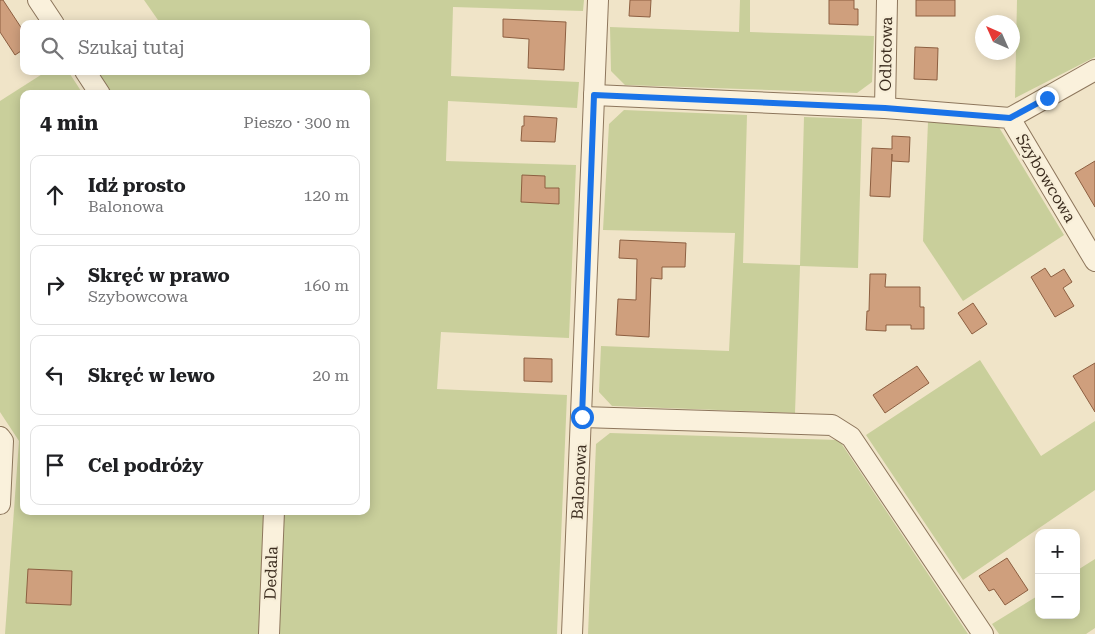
<!DOCTYPE html>
<html lang="pl">
<meta charset="utf-8">
<style>
body{margin:0;font-family:"Roboto Serif",serif;background:#f6f6f6;color:#202124}
.controls{position:absolute;right:15px;bottom:15px;display:grid;overflow:hidden;border-radius:10px;box-shadow:0 2px 12px #0003}
.controls button{width:45px;height:45px;display:grid;place-items:center;padding:0;border:0;border-bottom:1px solid #e0e0e0;background:#fff;color:#202124;font:25px sans-serif}
.compass{position:absolute;left:975px;top:15px;width:45px;height:45px;border-radius:50%;background:#fff;box-shadow:0 2px 12px #0003;rotate:315deg}
.stop{position:absolute;width:15px;height:15px;margin:-11px;border:4px solid #1a73e8;border-radius:50%;background:#fff}
.stop.end{background:#1a73e8;border-color:#fff;box-shadow:0 1px 5px #0008}
.list{margin:0;padding:0;list-style:none}
h2{display:flex;justify-content:space-between;align-items:center;height:65px;margin:0;padding:0 20px;font-size:21px}
h2 small{font-size:16px;font-weight:400;color:#757577}
.list li{display:grid;grid-template-columns:32px 1fr auto;gap:15px;align-items:center;box-sizing:border-box;height:80px;margin:0 10px 10px;padding:0 10px;border:1px solid #e0e0e0;border-radius:10px}
.list b{display:block;font-size:19px;white-space:nowrap}
.list p{margin:0;font-size:16px;white-space:nowrap;color:#757577}
.list em{font-size:16px;font-style:normal;color:#757577}
.icon{flex:none;width:28px;height:28px;fill:none;stroke:currentColor;stroke-width:2;stroke-linecap:round;stroke-linejoin:round}
.map{position:relative;flex:none;width:1095px;height:634px;overflow:hidden}
.search{position:absolute;background:#fff;box-shadow:0 2px 12px #0003;left:20px;top:20px;width:350px;height:55px;display:flex;align-items:center;gap:12px;box-sizing:border-box;padding:0 18px;border-radius:10px;color:#757577;font-size:19px}
.panel{position:absolute;background:#fff;box-shadow:0 2px 12px #0003;left:20px;top:90px;width:350px;height:425px;border-radius:10px}
.map>svg:first-child{display:block}
</style>
<div class="map">
<svg width="1095" height="634" viewBox="0 0 1095 634">
<rect width="100%" height="100%" fill="#f0e4c8"/>
<g fill="#c9cf9b">
<path d="M144 0H584L583 11 453 7 451 76 579 82 577 108 448 101 446 161 576 165 569 338 441 332 437 389 567 395 557 634H276L281 511H366V94H111L98 71H366V24H152L158 20Z"/>
<path d="M740 0H750V32L874 36 872 82 857 93 625 85 611 71 610 27 739 32Z"/>
<path d="M1017 0H1095V57L1015 98Z"/>
<path d="M47 71H68L83 94H24V511H267L260 634H5L19 441 0 412V101Z"/>
<path d="M624 110 747 115 743 263 800 265 804 117 862 119 858 268 800 266 795 413 612 406 599 392 601 346 729 351 735 233 603 230 609 124Z"/>
<path d="M928 122 997 124 1064 235 963 301 923 241Z"/>
<path d="M980 360 1041 456 1095 421V490L963 580 866 435Z"/>
<path d="M610 433 839 440 968 634H588L596 444Z"/>
<path d="M1095 559V628L1086 634H999L992 624 1039 595V615H1076V571Z"/>
</g>
<g fill="#cf9f7d" stroke="#8d5f41">
<path d="M0 0H3L24 32V49L15 55 0 32Z"/>
<path d="M630 0H651L650 17 629 16Z"/>
<path d="M829 0H854V9H858V25L829 24Z"/>
<rect x="916" y="0" width="39" height="16"/>
<path d="M503 19 566 22 564 70 528 68 529 39 503 37Z"/>
<path d="M915 47 938 48 937 80 914 79Z"/>
<path d="M524 116 557 118 555 142 521 141 522 126H524Z"/>
<path d="M892 136 910 137 909 162 892 161V154L890 197 870 196 872 148 892 149Z"/>
<path d="M1095 161V207L1075 173Z"/>
<path d="M522 175 545 176V188H559V204L521 202Z"/>
<path d="M620 240 686 243 685 267H662V279L651 278 649 337 616 335 618 299 636 300 637 259 619 258Z"/>
<path d="M1045 268 1051 277 1064 269 1072 282 1063 288 1074 306 1055 317 1031 277Z"/>
<path d="M870 274H886L885 287H920V307H924V329H911V325H886V331L866 330 867 311H869Z"/>
<path d="M973 303 987 324 972 334 958 313Z"/>
<path d="M524 358 552 359V382L524 381Z"/>
<path d="M1095 363V412L1073 376Z"/>
<path d="M917 366 929 383 885 413 873 395Z"/>
<path d="M1007 558 1028 590 1005 605 994 589 989 591 979 576Z"/>
<path d="M28 569 72 571 71 605 26 603Z"/>
</g>
<g fill="none" stroke-linecap="round" stroke-linejoin="round">
<g stroke="#8d765c" stroke-width="22">
<g id="street">
<path d="M38 0 54 24"/>
<path d="M85 71 100 94"/>
<path d="M594 95 885 108 1010 118 1095 261"/>
<path d="M885 108 887 0"/>
<path d="M1010 118 1095 70"/>
<path d="M582 417 832 425 851 437 983 634"/>
<path d="M0 437 3 441 0 504"/>
<path d="M269 634 274 511"/>
<path d="M572 634 598 0"/>
</g>
</g>
<use href="#street" stroke="#faf1dc" stroke-width="20"/>
</g>
<g fill="none" stroke-linecap="round" stroke-linejoin="round">
<path stroke="#1a73e8" stroke-width="6" d="M582 417 594 95 885 108 1010 118 1047 98"/>
</g>
<g text-anchor="middle" dominant-baseline="central" stroke-width="4.5" stroke-linejoin="round" paint-order="stroke">
<g font-size="16" fill="#3d2e20" stroke="#f7eed8">
<text transform="translate(886 54) rotate(-89)">Odlotowa</text>
<text transform="translate(1046 178) rotate(59)">Szybowcowa</text>
<text transform="translate(579 482) rotate(-87)">Balonowa</text>
<text transform="translate(271 573) rotate(-88)">Dedala</text>
</g>
</g>
</svg>
<div class="controls">
<button>+</button>
<button>−</button>
</div>
<svg class="compass" viewBox="-18 -18 36 36"><path d="M0-13l5 13h-10z" fill="#e53935"/><path d="M0 13l5-13h-10z" fill="#757577"/></svg>
<div class="stop" style="left:582px;top:417px"></div>
<div class="stop end" style="left:1047px;top:98px"></div>
<div class="search"><svg class="icon" aria-label="search" viewBox="0 0 24 24"><circle cx="10" cy="10" r="6"/><path d="M15 15l6 6"/></svg>Szukaj tutaj</div>
<section class="panel">
<h2>4 min<small>Pieszo · 300 m</small></h2>
<ul class="list">
<li><svg class="icon" aria-label="ahead" viewBox="0 0 24 24"><path d="M12 20V5M6 11l6-6 6 6"/></svg><div><b>Idź prosto</b><p>Balonowa</p></div><em>120 m</em></li>
<li><svg class="icon" aria-label="right" viewBox="0 0 24 24"><path d="M7 20v-9h11M14 6l5 5-5 5"/></svg><div><b>Skręć w prawo</b><p>Szybowcowa</p></div><em>160 m</em></li>
<li><svg class="icon" aria-label="left" viewBox="0 0 24 24"><path d="M17 20v-9H6M10 6l-5 5 5 5"/></svg><div><b>Skręć w lewo</b></div><em>20 m</em></li>
<li><svg class="icon" aria-label="arrive" viewBox="0 0 24 24"><path d="M6 21V4h12l-3 4 3 4H6"/></svg><div><b>Cel podróży</b></div></li>
</ul>
</section>
</div>
